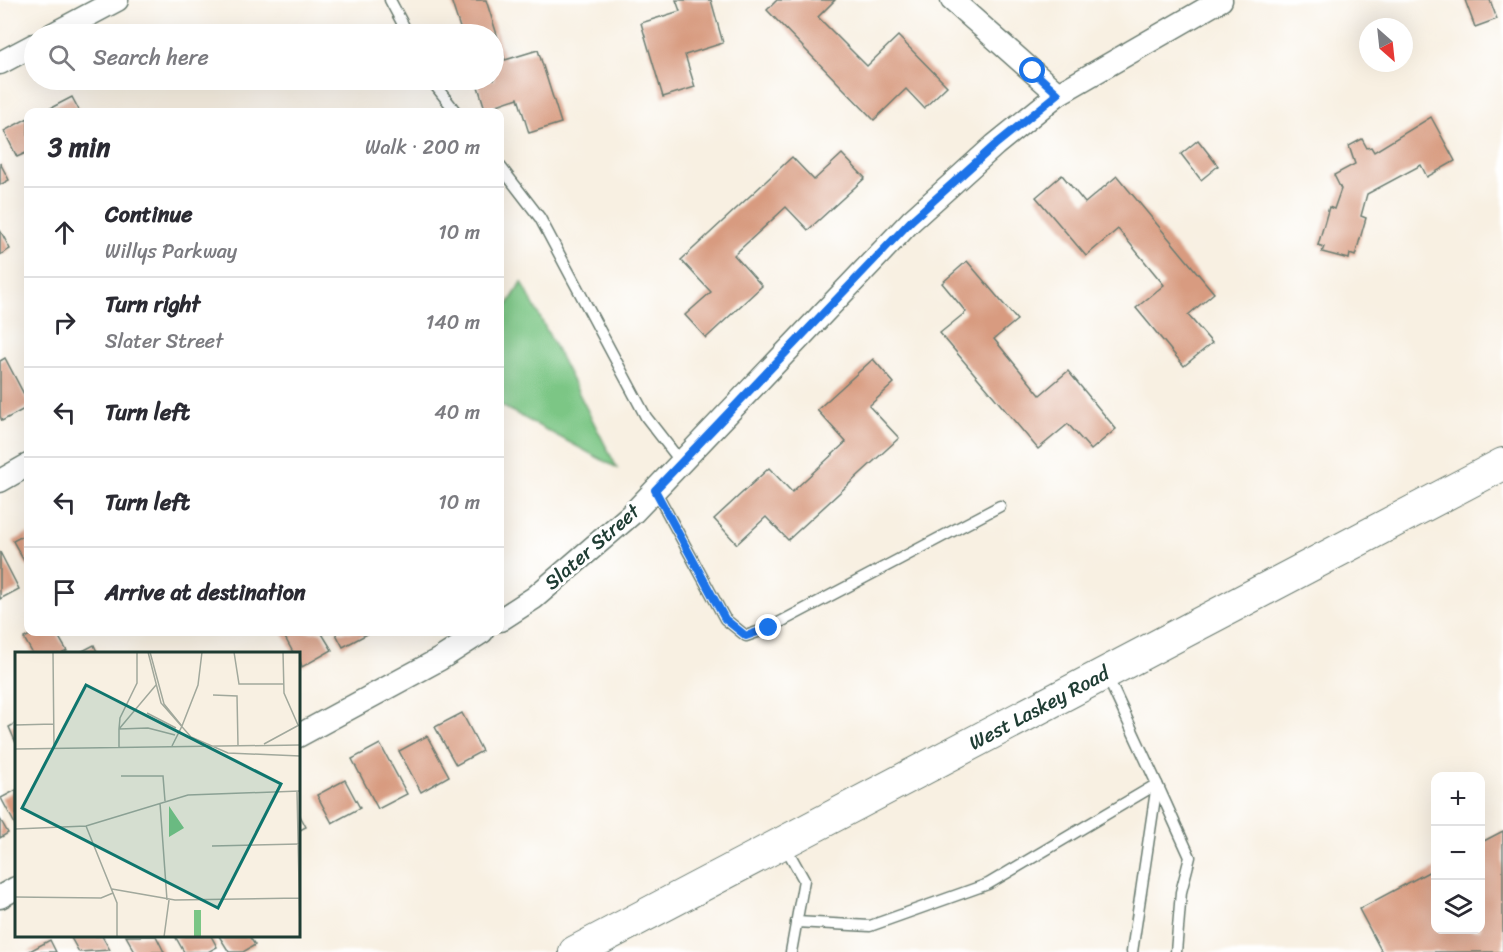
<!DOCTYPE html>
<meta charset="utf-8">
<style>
body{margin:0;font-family:Sriracha,sans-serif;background:#f2f2f3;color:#2b2b33}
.controls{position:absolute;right:18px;bottom:18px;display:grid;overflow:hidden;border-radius:12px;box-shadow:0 6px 24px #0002}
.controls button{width:54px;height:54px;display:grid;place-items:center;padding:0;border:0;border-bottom:2px solid #e1e1e2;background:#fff;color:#2b2b33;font:30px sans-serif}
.compass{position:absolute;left:1359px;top:18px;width:54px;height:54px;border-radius:50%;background:#fff;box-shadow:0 6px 24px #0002;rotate:153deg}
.stop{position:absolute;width:18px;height:18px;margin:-14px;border:4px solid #1a73e8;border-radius:50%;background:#fff}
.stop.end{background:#1a73e8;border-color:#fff;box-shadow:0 2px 6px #0008}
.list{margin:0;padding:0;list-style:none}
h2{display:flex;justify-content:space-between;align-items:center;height:78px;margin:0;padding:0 24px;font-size:26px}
h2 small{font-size:20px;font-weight:400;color:#7c7c81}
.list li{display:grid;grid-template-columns:39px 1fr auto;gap:18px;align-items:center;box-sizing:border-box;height:90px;padding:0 24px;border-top:2px solid #e1e1e2}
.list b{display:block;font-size:22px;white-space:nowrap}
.list p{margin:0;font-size:20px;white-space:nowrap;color:#7c7c81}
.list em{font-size:20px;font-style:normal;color:#7c7c81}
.icon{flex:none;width:33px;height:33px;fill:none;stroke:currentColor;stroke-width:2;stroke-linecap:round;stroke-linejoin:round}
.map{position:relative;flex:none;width:1503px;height:952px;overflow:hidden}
.search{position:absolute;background:#fff;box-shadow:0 6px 24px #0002;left:24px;top:24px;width:480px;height:66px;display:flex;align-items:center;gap:15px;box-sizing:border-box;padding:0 21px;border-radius:33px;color:#7c7c81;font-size:22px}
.panel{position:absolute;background:#fff;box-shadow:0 6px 24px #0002;left:24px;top:108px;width:480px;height:528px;border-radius:12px}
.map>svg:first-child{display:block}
</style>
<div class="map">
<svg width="1503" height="952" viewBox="0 0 1503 952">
<rect width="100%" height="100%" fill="#fff"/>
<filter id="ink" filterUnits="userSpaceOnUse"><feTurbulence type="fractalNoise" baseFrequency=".0167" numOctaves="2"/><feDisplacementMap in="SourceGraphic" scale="12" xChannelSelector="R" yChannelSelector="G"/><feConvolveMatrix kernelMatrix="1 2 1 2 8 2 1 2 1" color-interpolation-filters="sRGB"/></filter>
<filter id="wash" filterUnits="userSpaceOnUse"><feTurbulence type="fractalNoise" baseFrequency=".008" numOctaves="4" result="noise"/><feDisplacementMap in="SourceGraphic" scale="24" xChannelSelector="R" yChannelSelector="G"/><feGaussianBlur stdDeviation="1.35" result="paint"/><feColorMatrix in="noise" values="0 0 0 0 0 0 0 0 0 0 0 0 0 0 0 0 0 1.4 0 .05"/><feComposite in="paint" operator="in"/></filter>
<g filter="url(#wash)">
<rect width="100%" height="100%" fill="#f8f0e2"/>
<path fill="#7bc685" stroke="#4d825c" stroke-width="1.5" d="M522 282 617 468 500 405V317Z"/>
<g id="blocks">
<g fill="#d89b80">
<path d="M451 0H486L505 60 538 50 561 123 529 133 518 98 485 109 476 80H494V34H462Z"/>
<path d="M676 0H711L723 43 685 55 695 87 663 97 641 23 680 11Z"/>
<path d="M777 0H835L818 17 867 66 898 36 947 86 924 108 906 89 874 120 767 10Z"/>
<path d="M1465 0H1490L1497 19 1475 27Z"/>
<path d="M72 97 80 112H49L47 110Z"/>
<path d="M1431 117 1455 161 1427 177 1421 165 1367 194 1361 216 1366 218 1355 256 1350 254 1349 259 1322 252 1324 247 1318 245 1329 207 1334 209 1341 189 1334 175 1355 164 1349 146 1362 139 1367 148 1371 147 1374 152Z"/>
<path d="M28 118V152L17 157 4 131Z"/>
<path d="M1198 140 1218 166 1201 180 1181 154Z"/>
<path d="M842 154 865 178 808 230 786 207 734 255 762 286 706 338 685 315 711 292 681 260 792 157 814 180Z"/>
<path d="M0 163 9 180 0 185Z"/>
<path d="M1062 175 1085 203 1117 176 1214 293 1188 315 1212 343 1184 366 1136 308 1164 285 1118 229 1086 256 1036 197Z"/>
<path d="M0 230 10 249 0 255Z"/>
<path d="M967 261 1017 320 994 339 1040 395 1068 371 1116 429 1091 450 1068 424 1038 449 940 333 966 312 942 283Z"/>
<path d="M5 358 28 402V407L2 421 0 416V361Z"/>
<path d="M873 359 894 383 869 406 899 438 788 540 766 517 737 544 714 519 769 468 792 492 846 442 817 410Z"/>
<path d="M28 533V568L13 541Z"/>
<path d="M0 552 19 589 0 599Z"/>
<path d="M36 632H56L67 651 61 654H33L24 638Z"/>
<path d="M282 632H321L332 650 302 667 298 654H294Z"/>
<path d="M335 632H371L343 647Z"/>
<path d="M94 645 98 654H77Z"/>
<path d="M462 713 482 751 456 765 435 727Z"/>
<path d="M16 723V743L9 727Z"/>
<path d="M427 736 449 776 421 792 399 751Z"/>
<path d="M380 744 407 794 378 809 352 759Z"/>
<path d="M345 780 360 808 332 823 317 795Z"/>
<path d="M16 790V826L1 798Z"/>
<path d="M298 812 306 827 298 831Z"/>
<path d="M0 819 8 833 0 838Z"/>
<path d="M1503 831V952H1382L1359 909 1436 868V930H1480V843Z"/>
<path d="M70 936H102L110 950 79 952Z"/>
<path d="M126 936H156L164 952H135Z"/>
<path d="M175 936H211L217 947 208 952H184Z"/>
<path d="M219 936H249L255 945 243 952H229Z"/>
<path d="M50 940 56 952H28Z"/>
</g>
</g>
</g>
<g filter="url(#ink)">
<use href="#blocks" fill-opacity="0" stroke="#6b7c71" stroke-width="1.5"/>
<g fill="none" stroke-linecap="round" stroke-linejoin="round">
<g stroke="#6b7c71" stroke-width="13">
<g id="lane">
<path d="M390 0 408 34"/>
<path d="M431 80 456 112"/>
<path d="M500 166 540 218 646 417 681 462"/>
<path d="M655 490 725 619 746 636 769 628 1000 506"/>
<path d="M1107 676 1157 784 1132 952"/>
<path d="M785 846 804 880 791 952"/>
<path d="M796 922 870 926 988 884 1157 784 1190 857 1181 892 1176 952"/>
</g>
</g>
<g stroke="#6b7c71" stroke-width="25">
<g id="street">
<path d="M952 0 1058 94"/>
<path d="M53 34 117 0"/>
<path d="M0 63 34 45"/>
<path d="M0 481 28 465"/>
<path d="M500 620 534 598 634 512 911 221 995 145 1058 94 1221 0"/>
<path d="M298 736 440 659 482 632"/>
<path d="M0 897 16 888"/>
</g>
</g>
<g stroke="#6b7c71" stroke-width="34">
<path id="secondary" d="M575 952 1503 464"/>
</g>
<use href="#lane" stroke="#fff" stroke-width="10"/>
<use href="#street" stroke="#fff" stroke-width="22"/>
<use href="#secondary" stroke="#fff" stroke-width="32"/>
</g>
</g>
<g fill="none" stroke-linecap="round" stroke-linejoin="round" filter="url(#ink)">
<path stroke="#1a73e8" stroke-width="8" d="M769 628 746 636 725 619 655 490 911 221 995 145 1058 94 1033 71"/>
</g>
<g text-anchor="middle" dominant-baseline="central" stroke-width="6" stroke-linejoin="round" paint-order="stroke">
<g font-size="20" fill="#1f3d34" stroke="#fff">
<text transform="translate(592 547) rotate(-41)">Slater Street</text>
<text transform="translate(1039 708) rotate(-28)">West Laskey Road</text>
</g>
</g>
<g transform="translate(15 652)">
<rect width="285" height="285" fill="#f8f0e2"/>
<path d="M154 154 169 176 154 185ZM179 258H186V285H179Z" fill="#7bc685"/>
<path fill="none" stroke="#a1a89c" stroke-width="1.5" d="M38 0 39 96M122 0V31L105 66 104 77 133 76 160 83M133 0 146 51 176 85 213 101 285 104M135 0 149 52 167 74 157 94M219 0 224 32H269M268 0 269 41 283 73M198 43 222 44 223 93M132 61 161 76M0 73 39 72M167 74 183 33 187 0M249 92 284 73M104 95V77L141 33M0 97 285 93M106 124H148L150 149M282 139 285 279M145 151 152 248M71 174 102 251V285M0 177 71 174 173 143 285 139M197 194 284 192M97 237 160 248 285 246M0 245 86 246 98 241M149 285 154 248"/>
<path fill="#0f766e" fill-opacity="0.15" stroke="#0f766e" stroke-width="3" d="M71 33 266 132 203 256 7 156Z"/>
<rect width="285" height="285" fill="none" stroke="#1f3d34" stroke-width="3"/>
</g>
</svg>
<div class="controls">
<button>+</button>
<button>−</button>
<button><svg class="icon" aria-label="layers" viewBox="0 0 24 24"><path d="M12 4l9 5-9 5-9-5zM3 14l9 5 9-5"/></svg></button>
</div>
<svg class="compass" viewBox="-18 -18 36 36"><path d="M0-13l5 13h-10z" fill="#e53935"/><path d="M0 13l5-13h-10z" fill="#7c7c81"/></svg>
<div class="stop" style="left:1033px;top:71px"></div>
<div class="stop end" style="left:769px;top:628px"></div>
<div class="search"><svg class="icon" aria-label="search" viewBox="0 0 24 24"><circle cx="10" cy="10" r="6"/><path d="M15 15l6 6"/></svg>Search here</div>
<section class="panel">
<h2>3 min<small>Walk · 200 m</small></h2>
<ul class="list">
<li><svg class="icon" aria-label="ahead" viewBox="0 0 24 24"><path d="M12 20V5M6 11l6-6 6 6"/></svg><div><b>Continue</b><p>Willys Parkway</p></div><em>10 m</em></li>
<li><svg class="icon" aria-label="right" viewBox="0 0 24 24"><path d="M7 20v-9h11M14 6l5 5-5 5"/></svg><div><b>Turn right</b><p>Slater Street</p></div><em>140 m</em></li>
<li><svg class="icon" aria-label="left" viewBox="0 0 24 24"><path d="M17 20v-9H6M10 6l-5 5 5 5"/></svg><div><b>Turn left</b></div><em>40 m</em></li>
<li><svg class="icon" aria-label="left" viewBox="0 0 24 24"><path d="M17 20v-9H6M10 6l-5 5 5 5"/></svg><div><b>Turn left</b></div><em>10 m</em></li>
<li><svg class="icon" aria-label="arrive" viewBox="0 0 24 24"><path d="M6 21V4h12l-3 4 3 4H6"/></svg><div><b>Arrive at destination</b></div></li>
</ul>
</section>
</div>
